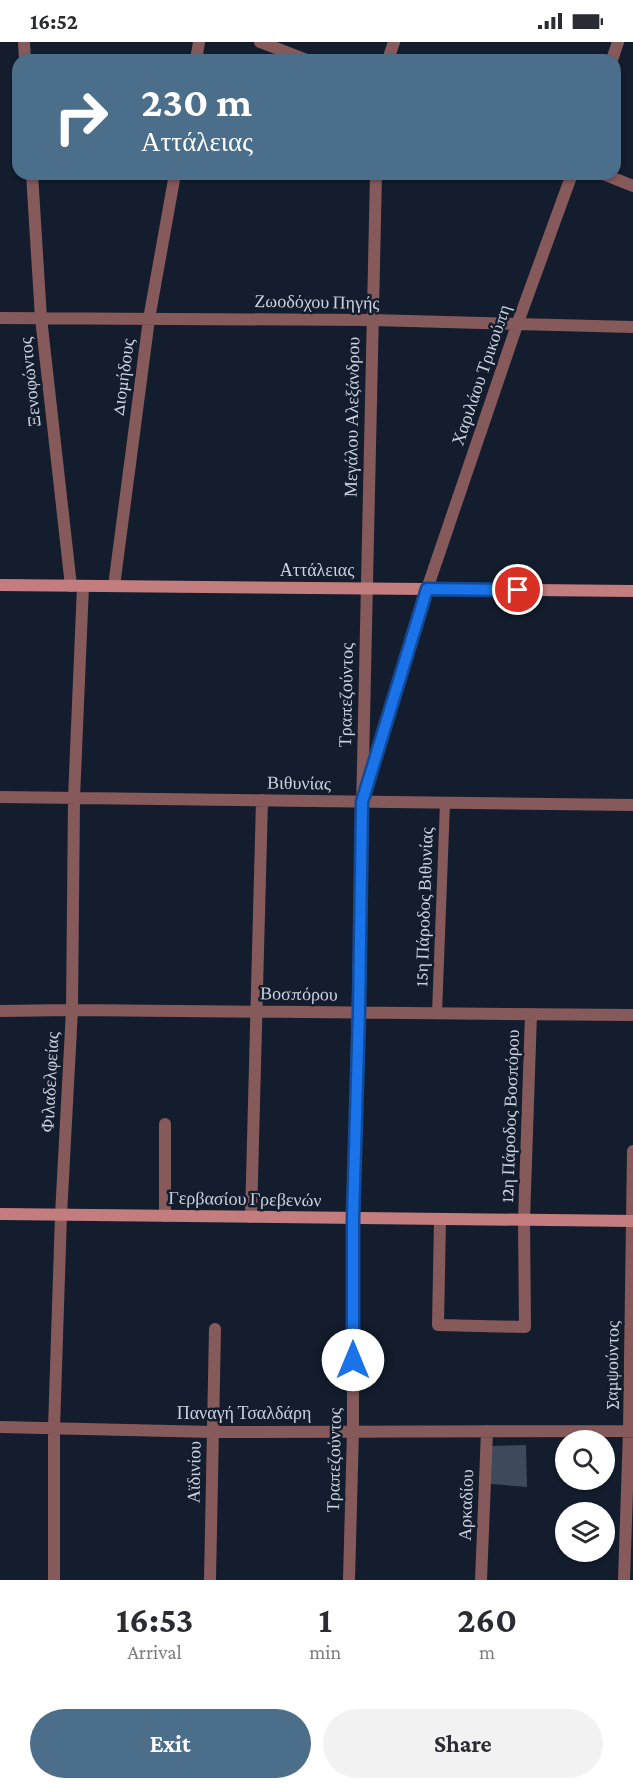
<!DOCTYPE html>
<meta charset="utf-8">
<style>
:root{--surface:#fff;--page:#f2f2f3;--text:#2b2b33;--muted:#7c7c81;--accent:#4b6e8a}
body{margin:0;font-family:"Crimson Pro",serif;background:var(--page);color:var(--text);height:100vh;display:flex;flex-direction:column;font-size:22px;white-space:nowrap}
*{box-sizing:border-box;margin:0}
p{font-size:20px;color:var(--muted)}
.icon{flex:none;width:33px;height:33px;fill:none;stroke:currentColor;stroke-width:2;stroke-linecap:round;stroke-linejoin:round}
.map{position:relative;height:1538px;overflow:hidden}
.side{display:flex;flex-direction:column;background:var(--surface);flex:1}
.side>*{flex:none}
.hud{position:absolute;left:12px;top:12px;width:609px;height:126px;border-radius:18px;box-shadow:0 2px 4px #0004;background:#4b6e8a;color:#fff;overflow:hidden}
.controls{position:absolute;left:555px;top:1388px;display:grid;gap:12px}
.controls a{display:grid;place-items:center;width:60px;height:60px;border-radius:50%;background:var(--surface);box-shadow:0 2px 4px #0004;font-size:30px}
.pin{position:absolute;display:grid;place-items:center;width:51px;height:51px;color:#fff;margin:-26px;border:3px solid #fff;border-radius:50%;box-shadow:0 2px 6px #0007}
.me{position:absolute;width:66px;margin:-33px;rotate:0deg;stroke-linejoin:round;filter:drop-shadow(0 0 4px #0008)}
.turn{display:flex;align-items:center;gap:21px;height:126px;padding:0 30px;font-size:27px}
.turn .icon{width:78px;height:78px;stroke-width:2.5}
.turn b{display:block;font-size:42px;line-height:51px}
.eta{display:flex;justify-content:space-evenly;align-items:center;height:102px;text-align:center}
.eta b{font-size:36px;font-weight:700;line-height:42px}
.button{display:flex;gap:12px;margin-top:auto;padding:12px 30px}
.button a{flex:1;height:69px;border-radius:36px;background:var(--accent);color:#fff;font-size:24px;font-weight:700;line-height:69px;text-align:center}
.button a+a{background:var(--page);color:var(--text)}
.status{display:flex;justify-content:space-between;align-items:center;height:42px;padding:0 30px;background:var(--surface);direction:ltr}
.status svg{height:16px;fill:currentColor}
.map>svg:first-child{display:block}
.building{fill:#3e495c}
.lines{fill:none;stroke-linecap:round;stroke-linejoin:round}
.lane{stroke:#865a5b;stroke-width:10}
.street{stroke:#865a5b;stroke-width:12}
.secondary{stroke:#c37d7e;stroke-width:12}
.route-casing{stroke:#114b97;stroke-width:15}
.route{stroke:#1a73e8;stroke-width:10}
.labels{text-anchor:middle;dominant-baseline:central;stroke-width:5;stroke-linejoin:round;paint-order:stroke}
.street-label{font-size:18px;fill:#cbd2de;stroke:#131d2d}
</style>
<div class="status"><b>16:52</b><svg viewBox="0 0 49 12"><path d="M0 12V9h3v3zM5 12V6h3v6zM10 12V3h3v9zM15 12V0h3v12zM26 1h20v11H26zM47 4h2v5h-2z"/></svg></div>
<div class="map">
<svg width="633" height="1538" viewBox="0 0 633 1538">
<rect width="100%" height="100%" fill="#131d2d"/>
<path class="building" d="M 526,1403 L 527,1445 L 491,1442 L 491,1404 Z"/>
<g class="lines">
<path class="lane" d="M 437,971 L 445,761"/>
<path class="street" d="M 24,0 L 25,18
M 260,0 L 307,18
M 196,18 L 199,0
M 388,18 L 394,0
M 612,18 L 618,0
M 32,132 L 41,276 L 71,544
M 603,132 L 633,144
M 0,276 L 372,278 L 633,285
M 114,544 L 149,277 L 175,132
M 366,745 L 427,547 L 517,283 L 572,132
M 0,755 L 633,763
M 0,969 L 72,968 L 633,973
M 165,1082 L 165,1174
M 251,1175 L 262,758
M 440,1177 L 438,1283 L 525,1285 L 524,1178 L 531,972
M 0,1385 L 213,1390 L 633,1389
M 54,1538 L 54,1387 L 61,1173 L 72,968 L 74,756 L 83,544
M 210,1538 L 215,1287
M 349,1538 L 353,1388 L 353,1176 L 376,132
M 481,1538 L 487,1389
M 624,1538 L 629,1389 L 633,1109"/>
<path class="secondary" d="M 0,543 L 633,549
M 0,1172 L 633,1179"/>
</g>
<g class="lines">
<defs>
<path id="route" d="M 353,1318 L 353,1176 L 359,970 L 362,760 L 427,547 L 518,548"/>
</defs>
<use href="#route" class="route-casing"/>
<use href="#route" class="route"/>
</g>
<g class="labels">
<g class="street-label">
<text transform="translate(317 260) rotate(1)">Ζωοδόχου Πηγής</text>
<text transform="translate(481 333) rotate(-71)">Χαριλάου Τρικούπη</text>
<text transform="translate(123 335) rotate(-82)">Διομήδους</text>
<text transform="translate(30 340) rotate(-96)">Ξενοφώντος</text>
<text transform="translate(352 375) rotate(-89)">Μεγάλου Αλεξάνδρου</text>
<text x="317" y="528">Αττάλειας</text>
<text transform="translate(346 653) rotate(-89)">Τραπεζούντος</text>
<text transform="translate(299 741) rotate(1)">Βιθυνίας</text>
<text transform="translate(424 865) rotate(-88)">15η Πάροδος Βιθυνίας</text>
<text transform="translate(299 952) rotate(1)">Βοσπόρου</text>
<text transform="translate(50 1040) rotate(-87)">Φιλαδελφείας</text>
<text transform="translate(510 1074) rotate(-88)">12η Πάροδος Βοσπόρου</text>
<text transform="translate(245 1157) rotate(1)">Γερβασίου Γρεβενών</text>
<text transform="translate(612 1323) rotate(-89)">Σαμψούντος</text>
<text x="244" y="1371">Παναγή Τσαλδάρη</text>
<text transform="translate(334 1418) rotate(-89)">Τραπεζούντος</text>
<text transform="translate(194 1430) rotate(-89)">Αϊδινίου</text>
<text transform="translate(466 1463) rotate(-88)">Αρκαδίου</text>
</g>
</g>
</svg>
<div class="controls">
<a><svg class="icon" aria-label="search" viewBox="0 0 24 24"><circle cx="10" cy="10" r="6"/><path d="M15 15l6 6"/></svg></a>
<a><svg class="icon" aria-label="layers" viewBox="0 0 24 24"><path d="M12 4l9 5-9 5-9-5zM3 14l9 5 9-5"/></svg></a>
</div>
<div class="pin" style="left:518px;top:548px;background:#d93025"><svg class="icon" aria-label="arrive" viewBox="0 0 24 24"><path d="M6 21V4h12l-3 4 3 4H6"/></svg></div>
<svg class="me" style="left:353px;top:1318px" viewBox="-20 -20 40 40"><circle r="19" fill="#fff"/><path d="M0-13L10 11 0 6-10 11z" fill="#1a73e8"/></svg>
<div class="hud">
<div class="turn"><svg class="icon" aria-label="right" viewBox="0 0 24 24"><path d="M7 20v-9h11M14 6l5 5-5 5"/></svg><div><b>230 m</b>Αττάλειας</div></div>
</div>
</div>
<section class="side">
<div class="eta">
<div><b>16:53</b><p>Arrival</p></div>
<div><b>1</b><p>min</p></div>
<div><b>260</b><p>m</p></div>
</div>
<div class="button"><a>Exit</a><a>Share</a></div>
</section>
